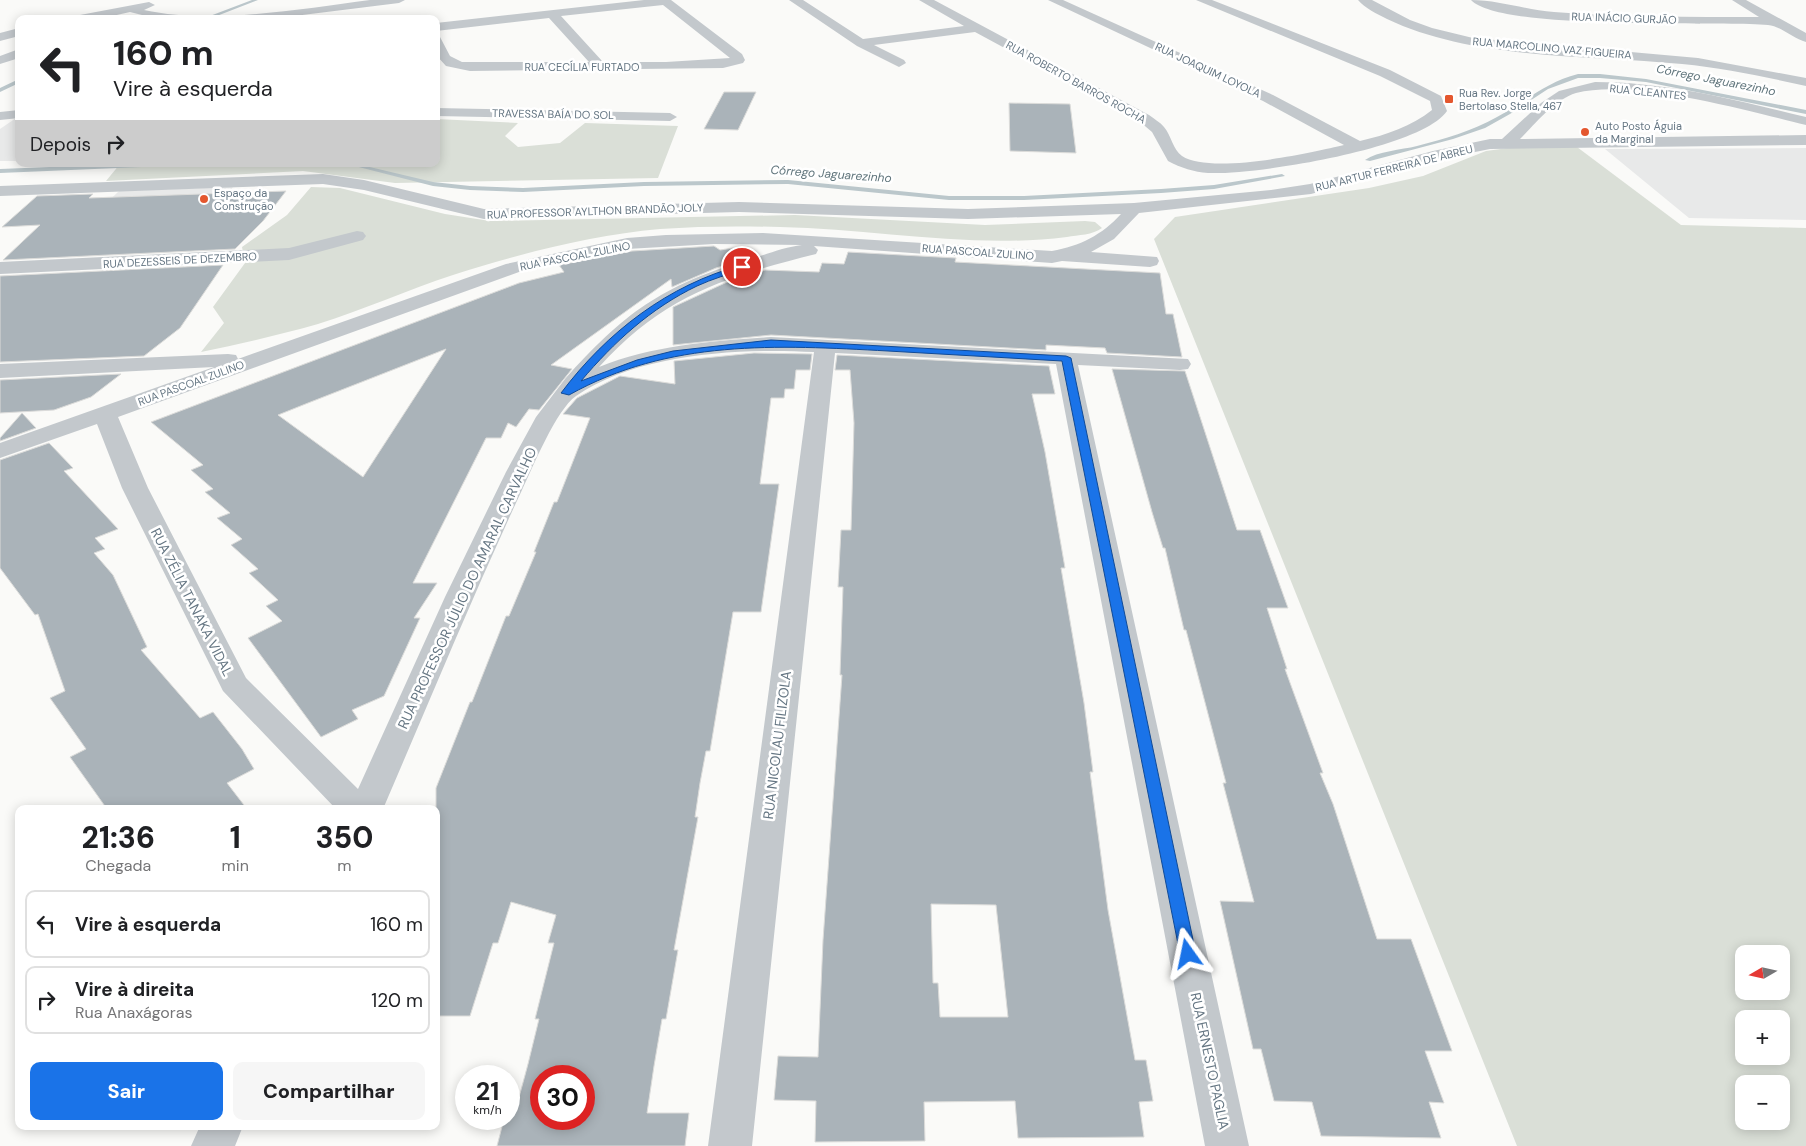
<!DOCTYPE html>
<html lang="pt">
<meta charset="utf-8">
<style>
:root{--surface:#fff;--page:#f6f6f6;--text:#202124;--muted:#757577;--line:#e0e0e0;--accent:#1a73e8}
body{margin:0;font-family:"DM Sans",sans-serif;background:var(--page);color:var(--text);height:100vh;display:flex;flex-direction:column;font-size:19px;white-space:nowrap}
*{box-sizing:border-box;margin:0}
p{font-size:16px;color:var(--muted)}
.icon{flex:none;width:28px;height:28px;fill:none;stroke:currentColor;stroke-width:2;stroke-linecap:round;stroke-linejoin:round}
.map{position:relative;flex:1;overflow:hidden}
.details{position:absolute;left:15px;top:805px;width:425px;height:325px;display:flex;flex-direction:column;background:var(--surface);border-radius:10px;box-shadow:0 2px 12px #0003}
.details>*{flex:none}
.hud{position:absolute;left:15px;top:15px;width:425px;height:152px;border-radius:10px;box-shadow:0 2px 12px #0003;background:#fff;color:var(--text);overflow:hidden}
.needle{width:32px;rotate:261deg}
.fabs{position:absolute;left:1735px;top:945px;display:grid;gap:10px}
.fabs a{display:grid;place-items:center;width:55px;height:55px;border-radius:10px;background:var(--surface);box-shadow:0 2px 12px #0003;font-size:25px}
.speed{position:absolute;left:455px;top:1065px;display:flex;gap:10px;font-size:25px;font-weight:700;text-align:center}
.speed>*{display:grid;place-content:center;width:65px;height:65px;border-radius:50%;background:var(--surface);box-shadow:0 2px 12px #0003;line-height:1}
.speed small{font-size:12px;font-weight:400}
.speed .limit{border:8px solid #d22;background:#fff;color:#111}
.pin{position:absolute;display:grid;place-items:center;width:42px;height:42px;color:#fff;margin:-21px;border:2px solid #fff;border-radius:50%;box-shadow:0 1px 5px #0007}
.me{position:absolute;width:55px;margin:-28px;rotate:348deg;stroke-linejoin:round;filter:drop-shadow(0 0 4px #0008)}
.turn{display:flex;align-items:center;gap:18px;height:105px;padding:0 15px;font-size:22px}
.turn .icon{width:65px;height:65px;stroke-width:2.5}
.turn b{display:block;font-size:35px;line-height:42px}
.then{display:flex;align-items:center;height:48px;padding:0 15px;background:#0003;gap:10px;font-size:19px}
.eta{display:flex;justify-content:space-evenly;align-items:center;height:85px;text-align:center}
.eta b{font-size:30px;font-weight:800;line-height:35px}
.button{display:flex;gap:10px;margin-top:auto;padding:10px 15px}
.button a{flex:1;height:58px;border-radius:10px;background:var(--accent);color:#fff;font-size:20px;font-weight:800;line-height:58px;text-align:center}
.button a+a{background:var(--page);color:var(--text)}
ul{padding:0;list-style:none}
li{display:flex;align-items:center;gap:15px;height:68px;margin:0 10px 8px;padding:0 5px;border:2px solid var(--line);border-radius:10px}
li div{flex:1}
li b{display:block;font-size:19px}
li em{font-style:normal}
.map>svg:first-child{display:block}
.built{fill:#e8e9e9}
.green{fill:#dadfd7;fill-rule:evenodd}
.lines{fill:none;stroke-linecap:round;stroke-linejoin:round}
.stream{fill:#bbc7cb;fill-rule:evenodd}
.building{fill:#aab3b9;stroke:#dcdcda;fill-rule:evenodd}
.minor{fill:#c3c8cc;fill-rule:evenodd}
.route{fill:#1a73e8;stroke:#114b97}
.poi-dot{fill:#e4572e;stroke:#fff;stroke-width:2}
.labels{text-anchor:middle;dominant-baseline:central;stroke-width:5;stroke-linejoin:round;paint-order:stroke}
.far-street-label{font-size:11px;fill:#657683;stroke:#fff}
.far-poi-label{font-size:11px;fill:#657683;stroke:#fff;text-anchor:start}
.far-water-label{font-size:12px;font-style:italic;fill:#60757c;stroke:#fff}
.street-label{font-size:14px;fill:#657683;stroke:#fff}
</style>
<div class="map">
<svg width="1806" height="1146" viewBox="0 0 1806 1146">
<rect width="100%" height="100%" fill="#fafaf8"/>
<path class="built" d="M 19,116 L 19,161 L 0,161 L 0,129 Z
M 1806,148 L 1806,220 L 1689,218 L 1605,149 Z
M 233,187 L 207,219 L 86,223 L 119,191 Z"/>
<path class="green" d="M 436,119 L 518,123 L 505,136 L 518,147 L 560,143 L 585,123 L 678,126 L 658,178 L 395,183 L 303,171 L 106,181 L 120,164 L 436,164 Z
M 1523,146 L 1577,147 L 1681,225 L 1806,228 L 1806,1146 L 1517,1146 L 1154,239 L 1175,217 L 1369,188 L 1423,176 L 1486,151 ZM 1744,954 L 1781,954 L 1781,991 L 1744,991 ZM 1744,1019 L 1781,1019 L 1781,1056 L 1744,1056 ZM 1744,1084 L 1781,1084 L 1781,1121 L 1744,1121 Z
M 311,187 L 340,188 L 445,214 L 490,221 L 795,215 L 985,225 L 1085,221 L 1095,222 L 1102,228 C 1093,235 1078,235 1067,237 C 971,249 876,229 780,227 C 740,226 700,226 660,229 C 591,235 519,254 453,275 C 407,290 363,310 318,324 C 279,335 240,344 201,352 L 224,323 L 213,307 L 245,263 L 242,247 L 287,215 Z"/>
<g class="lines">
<path class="stream" d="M 252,0 L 258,0 L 209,19 L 202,19 Z
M 1578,74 L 1600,74 L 1646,79 L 1806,110 L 1806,114 L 1646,82 L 1600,78 L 1578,78 L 1548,89 L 1510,114 L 1485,128 L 1453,139 L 1370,161 L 1365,160 C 1378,151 1401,150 1417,146 C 1444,139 1472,131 1497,117 C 1525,102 1546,82 1578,74 Z
M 19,79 L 19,83 L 0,92 L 0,88 Z
M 124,164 L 168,164 L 165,166 L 0,173 L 0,169 Z
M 347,164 L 357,164 L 433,182 L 470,186 L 523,188 L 644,182 L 788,180 L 949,196 L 1024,196 L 1161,189 L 1214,185 L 1282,174 L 1285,176 L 1214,189 L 1161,193 L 1024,200 L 949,200 L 788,184 L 644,186 L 523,192 L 470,190 L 433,186 Z"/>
</g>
<path class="building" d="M 724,92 L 756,92 L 738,130 L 704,129 Z
M 1009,103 L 1070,104 L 1076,153 L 1010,151 Z
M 286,191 L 263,221 L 235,249 L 3,260 L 40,225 L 2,227 L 37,196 L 93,194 L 89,198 Z
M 714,246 L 720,250 L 740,247 L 749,258 L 716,268 L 672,287 L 671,279 L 551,365 L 572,369 L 539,410 L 529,409 L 516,427 L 508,423 L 501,438 L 486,438 L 413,583 L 437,583 L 414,618 L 420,618 L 384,696 L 352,710 L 358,719 L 321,737 L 248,638 L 282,621 L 266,606 L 278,600 L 249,573 L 258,569 L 231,545 L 242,539 L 217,518 L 230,513 L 205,492 L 213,489 L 191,470 L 203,465 L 151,422 L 519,283 L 564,272 L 559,265 L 632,251 ZM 446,349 L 363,477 L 278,415 L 308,403 Z
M 848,252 L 956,258 L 955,262 L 1160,273 L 1166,314 L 1173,314 L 1182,357 L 1107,353 L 1105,348 L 1046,345 L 1046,350 L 771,335 L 673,345 L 673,307 L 725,283 L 765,270 L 819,272 L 822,263 L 844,264 Z
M 223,265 L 180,328 L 144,356 L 0,362 L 0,276 Z
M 754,353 L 812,354 L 810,370 L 796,370 L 794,389 L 785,389 L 784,398 L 771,398 L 760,484 L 779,484 L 761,612 L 733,612 L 710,751 L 706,751 L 700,783 L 695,817 L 698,817 L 674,950 L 678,950 L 666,1019 L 662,1019 L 654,1066 L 647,1113 L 689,1113 L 685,1146 L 497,1146 L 504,1119 L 509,1119 L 509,1112 L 515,1112 L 528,1064 L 539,1019 L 535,1019 L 554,943 L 548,943 L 556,915 L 511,902 L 498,943 L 493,943 L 470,1016 L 436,1016 L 436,788 L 470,702 L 472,702 L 506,616 L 509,616 L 536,552 L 534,552 L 554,502 L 557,502 L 590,418 L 563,414 L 577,398 L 620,376 L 675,384 L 674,361 ZM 541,1076 L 584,1076 L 584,1119 L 541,1119 Z
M 837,355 L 1049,366 L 1055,394 L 1032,394 L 1045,452 L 1065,568 L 1061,568 L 1084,703 L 1093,772 L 1090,772 L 1108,910 L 1135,1060 L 1146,1060 L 1153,1101 L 1139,1102 L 1144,1137 L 1018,1138 L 1015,1101 L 924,1102 L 925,1141 L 815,1142 L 816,1101 L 774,1100 L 778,1056 L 818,1057 L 823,940 L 842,675 L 840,675 L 843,587 L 838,587 L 841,530 L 851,530 L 852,496 L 854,423 L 850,370 L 835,370 ZM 931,904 L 996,905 L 1008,1017 L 940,1017 L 938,983 L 933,983 Z
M 1112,369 L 1185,371 L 1237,530 L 1260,530 L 1288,608 L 1267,608 L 1287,669 L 1285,669 L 1323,773 L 1320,773 L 1333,804 L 1377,939 L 1411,939 L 1452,1051 L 1425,1051 L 1444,1103 L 1429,1102 L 1441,1138 L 1321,1136 L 1312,1102 L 1274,1101 L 1261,1049 L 1253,1049 L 1220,901 L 1254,902 L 1223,783 L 1226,783 L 1212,729 L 1186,630 L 1184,630 L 1165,548 L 1163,548 L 1152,512 Z
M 121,374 L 91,397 L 54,410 L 0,413 L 0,380 Z
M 22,413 L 36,428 L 0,441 L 0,438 Z
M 49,443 L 73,468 L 64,471 L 118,529 L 95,538 L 105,549 L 94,553 L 113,575 L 147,647 L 141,650 L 200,718 L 213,712 L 242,749 L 254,769 L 227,783 L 247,809 L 107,809 L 70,757 L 86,749 L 50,698 L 65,691 L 38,614 L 35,615 L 0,568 L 0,460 Z"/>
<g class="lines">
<path class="minor" d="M 370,0 L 405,0 L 399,3 L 270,19 L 158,19 L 130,12 L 99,19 L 74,19 L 80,15 L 149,2 L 155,5 L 144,10 C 213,25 300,9 370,0 Z
M 644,0 L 671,0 L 742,54 L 745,60 L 743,63 L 723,68 L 470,71 L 446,66 L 436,55 L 436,36 L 440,37 L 450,56 L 462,62 L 589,62 L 549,18 L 436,31 L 436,23 ZM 663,5 L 730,58 L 666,62 L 603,62 L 561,16 Z
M 789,0 L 803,0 L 863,39 L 964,26 L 919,0 L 934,0 L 1149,115 C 1154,119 1160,122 1164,127 C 1171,135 1173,150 1182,156 C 1211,175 1310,153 1344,145 L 1263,101 L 1048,0 L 1063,0 L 1273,95 L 1360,141 C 1386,135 1412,126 1432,110 L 1430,101 L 1380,76 L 1196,0 L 1212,0 L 1390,70 L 1441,96 L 1447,111 C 1421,149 1255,175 1208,173 C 1194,172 1181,168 1168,161 L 1152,132 L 1139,121 L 975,32 L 874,45 L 904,60 L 906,63 L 899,67 L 857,46 Z
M 1358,0 L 1372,0 L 1410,20 L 1432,28 L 1473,38 L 1698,58 L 1806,78 L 1806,86 C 1765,77 1724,68 1682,64 C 1588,55 1473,60 1387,19 C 1377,14 1365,8 1358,0 Z
M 1471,0 C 1499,0 1526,10 1554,12 C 1622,17 1690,17 1759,17 L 1732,0 L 1746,0 L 1806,33 L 1806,42 C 1793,39 1781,26 1768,25 C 1718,21 1500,31 1471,0 Z
M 19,28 L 19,36 L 0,41 L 0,33 Z
M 19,49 L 19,58 L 0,64 L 0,56 Z
M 1595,82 C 1667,82 1736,100 1806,117 L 1806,125 C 1748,111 1633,78 1576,93 C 1554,100 1536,123 1520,139 L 1806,135 L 1806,145 L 1490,149 L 1435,160 L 1311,194 L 1139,213 L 1114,239 L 1091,252 L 1157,257 L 1159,261 L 1157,265 L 1150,267 L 1062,261 L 1052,263 L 814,246 L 818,250 L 816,254 C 725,277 664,295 599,367 C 653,345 714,341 771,337 L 1188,359 L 1191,364 L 1188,369 L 1180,370 L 1078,365 L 1249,1146 L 1205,1146 L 1056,364 L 835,353 L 752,1146 L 708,1146 L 814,352 C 740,348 638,353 576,396 C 556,410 533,467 522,490 C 473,595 429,702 383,809 L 336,809 L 223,691 L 122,488 L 97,424 L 0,458 L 0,443 L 214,367 L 0,378 L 0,364 L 228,354 L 236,355 L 238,359 L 506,264 L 627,238 L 666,235 L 763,233 L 1052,251 C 1080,246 1102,235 1121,214 L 968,219 L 739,212 L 484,219 L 364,190 L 323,184 L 0,196 L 0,186 L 323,174 L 364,180 L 484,209 L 739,202 L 968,209 L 1134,203 L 1271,190 L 1310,184 L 1433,151 L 1490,139 L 1502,139 L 1541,103 L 1559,91 ZM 714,244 L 802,245 C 784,247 765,255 747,260 C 661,286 624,313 565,379 L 536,417 L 506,472 L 445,597 L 358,789 L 246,678 L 148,488 L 118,417 L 519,272 L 627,249 Z
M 436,108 L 670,113 L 677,117 L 670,121 L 436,116 Z
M 19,110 L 19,118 L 0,120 L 0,112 Z
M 357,231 L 363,232 L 366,236 L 363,240 L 289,260 L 0,274 L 0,262 L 289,248 Z
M 200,1126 L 243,1126 L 235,1146 L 191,1146 Z"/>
</g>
<path class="route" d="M 742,265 L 746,267 L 745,269 C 729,274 712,279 697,286 C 651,308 614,342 581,381 L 637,360 L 673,351 L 771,340 L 1066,356 L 1071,358 L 1196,954 L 1193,959 L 1188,961 L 1182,959 L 1180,954 L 1062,361 C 1004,358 946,354 888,351 C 777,345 669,339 569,395 L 561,393 C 607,332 668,285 742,265 Z"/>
<g class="poi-dot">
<rect x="1444" y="94" width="10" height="10" rx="2.5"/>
<circle cx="1585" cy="132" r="5"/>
<circle cx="204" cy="199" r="5"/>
</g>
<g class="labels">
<g class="far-street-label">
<text transform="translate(1624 18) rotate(2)">RUA INÁCIO GURJÃO</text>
<text transform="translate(1552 48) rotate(5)">RUA MARCOLINO VAZ FIGUEIRA</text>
<text x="582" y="67">RUA CECÍLIA FURTADO</text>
<text transform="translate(1208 70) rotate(25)">RUA JOAQUIM LOYOLA</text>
<text transform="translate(1076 82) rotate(29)">RUA ROBERTO BARROS ROCHA</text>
<text transform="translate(1648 92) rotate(6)">RUA CLEANTES</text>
<text transform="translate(553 114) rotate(1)">TRAVESSA BAÍA DO SOL</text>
<text transform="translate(1394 168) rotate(-14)">RUA ARTUR FERREIRA DE ABREU</text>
<text transform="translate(595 211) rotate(-2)">RUA PROFESSOR AYLTHON BRANDÃO JOLY</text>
<text transform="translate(978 252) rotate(4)">RUA PASCOAL ZULINO</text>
<text transform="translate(575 256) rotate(-11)">RUA PASCOAL ZULINO</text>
<text transform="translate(180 260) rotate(-3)">RUA DEZESSEIS DE DEZEMBRO</text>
<text transform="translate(191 383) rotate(-20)">RUA PASCOAL ZULINO</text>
</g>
<g class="far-poi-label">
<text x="1459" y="93">Rua Rev. Jorge<tspan x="1459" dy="13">Bertolaso Stella, 467</tspan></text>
<text x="1595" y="126">Auto Posto Águia<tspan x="1595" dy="13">da Marginal</tspan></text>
<text x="214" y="193">Espaço da<tspan x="214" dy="13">Construção</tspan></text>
</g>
<g class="far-water-label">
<text transform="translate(1716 80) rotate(11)">Córrego Jaguarezinho</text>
<text transform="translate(831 174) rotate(4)">Córrego Jaguarezinho</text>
</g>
<g class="street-label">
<text transform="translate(467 588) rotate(-65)">RUA PROFESSOR JÚLIO DO AMARAL CARVALHO</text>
<text transform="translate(192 602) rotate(63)">RUA ZÉLIA TANAKA VIDAL</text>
<text transform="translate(777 745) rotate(-83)">RUA NICOLAU FILIZOLA</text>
<text transform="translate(1210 1061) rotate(78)">RUA ERNESTO PAGLIA</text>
</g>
</g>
</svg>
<div class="fabs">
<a><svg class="needle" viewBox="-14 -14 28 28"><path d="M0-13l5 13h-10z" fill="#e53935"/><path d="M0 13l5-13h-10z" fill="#757577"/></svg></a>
<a>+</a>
<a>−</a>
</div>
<div class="speed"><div>21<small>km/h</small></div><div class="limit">30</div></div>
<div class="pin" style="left:742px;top:267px;background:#d93025"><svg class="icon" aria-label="arrive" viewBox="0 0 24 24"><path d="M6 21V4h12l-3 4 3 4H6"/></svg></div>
<svg class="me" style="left:1188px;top:954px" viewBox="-20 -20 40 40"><path d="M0-17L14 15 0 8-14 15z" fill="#1a73e8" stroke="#fff" stroke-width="4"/></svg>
<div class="hud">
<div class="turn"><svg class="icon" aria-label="left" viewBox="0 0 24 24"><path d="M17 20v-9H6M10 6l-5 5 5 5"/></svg><div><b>160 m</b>Vire à esquerda</div></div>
<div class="then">Depois<svg class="icon" aria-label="right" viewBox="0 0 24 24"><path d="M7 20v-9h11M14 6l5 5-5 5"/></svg></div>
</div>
<section class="details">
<div class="eta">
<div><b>21:36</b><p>Chegada</p></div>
<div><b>1</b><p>min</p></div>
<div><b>350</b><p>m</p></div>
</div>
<ul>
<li><svg class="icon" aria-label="left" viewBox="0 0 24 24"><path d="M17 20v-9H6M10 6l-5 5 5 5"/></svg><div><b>Vire à esquerda</b></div><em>160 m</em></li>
<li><svg class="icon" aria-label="right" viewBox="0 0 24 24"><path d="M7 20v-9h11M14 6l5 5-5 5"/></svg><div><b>Vire à direita</b><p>Rua Anaxágoras</p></div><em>120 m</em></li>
</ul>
<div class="button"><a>Sair</a><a>Compartilhar</a></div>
</section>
</div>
